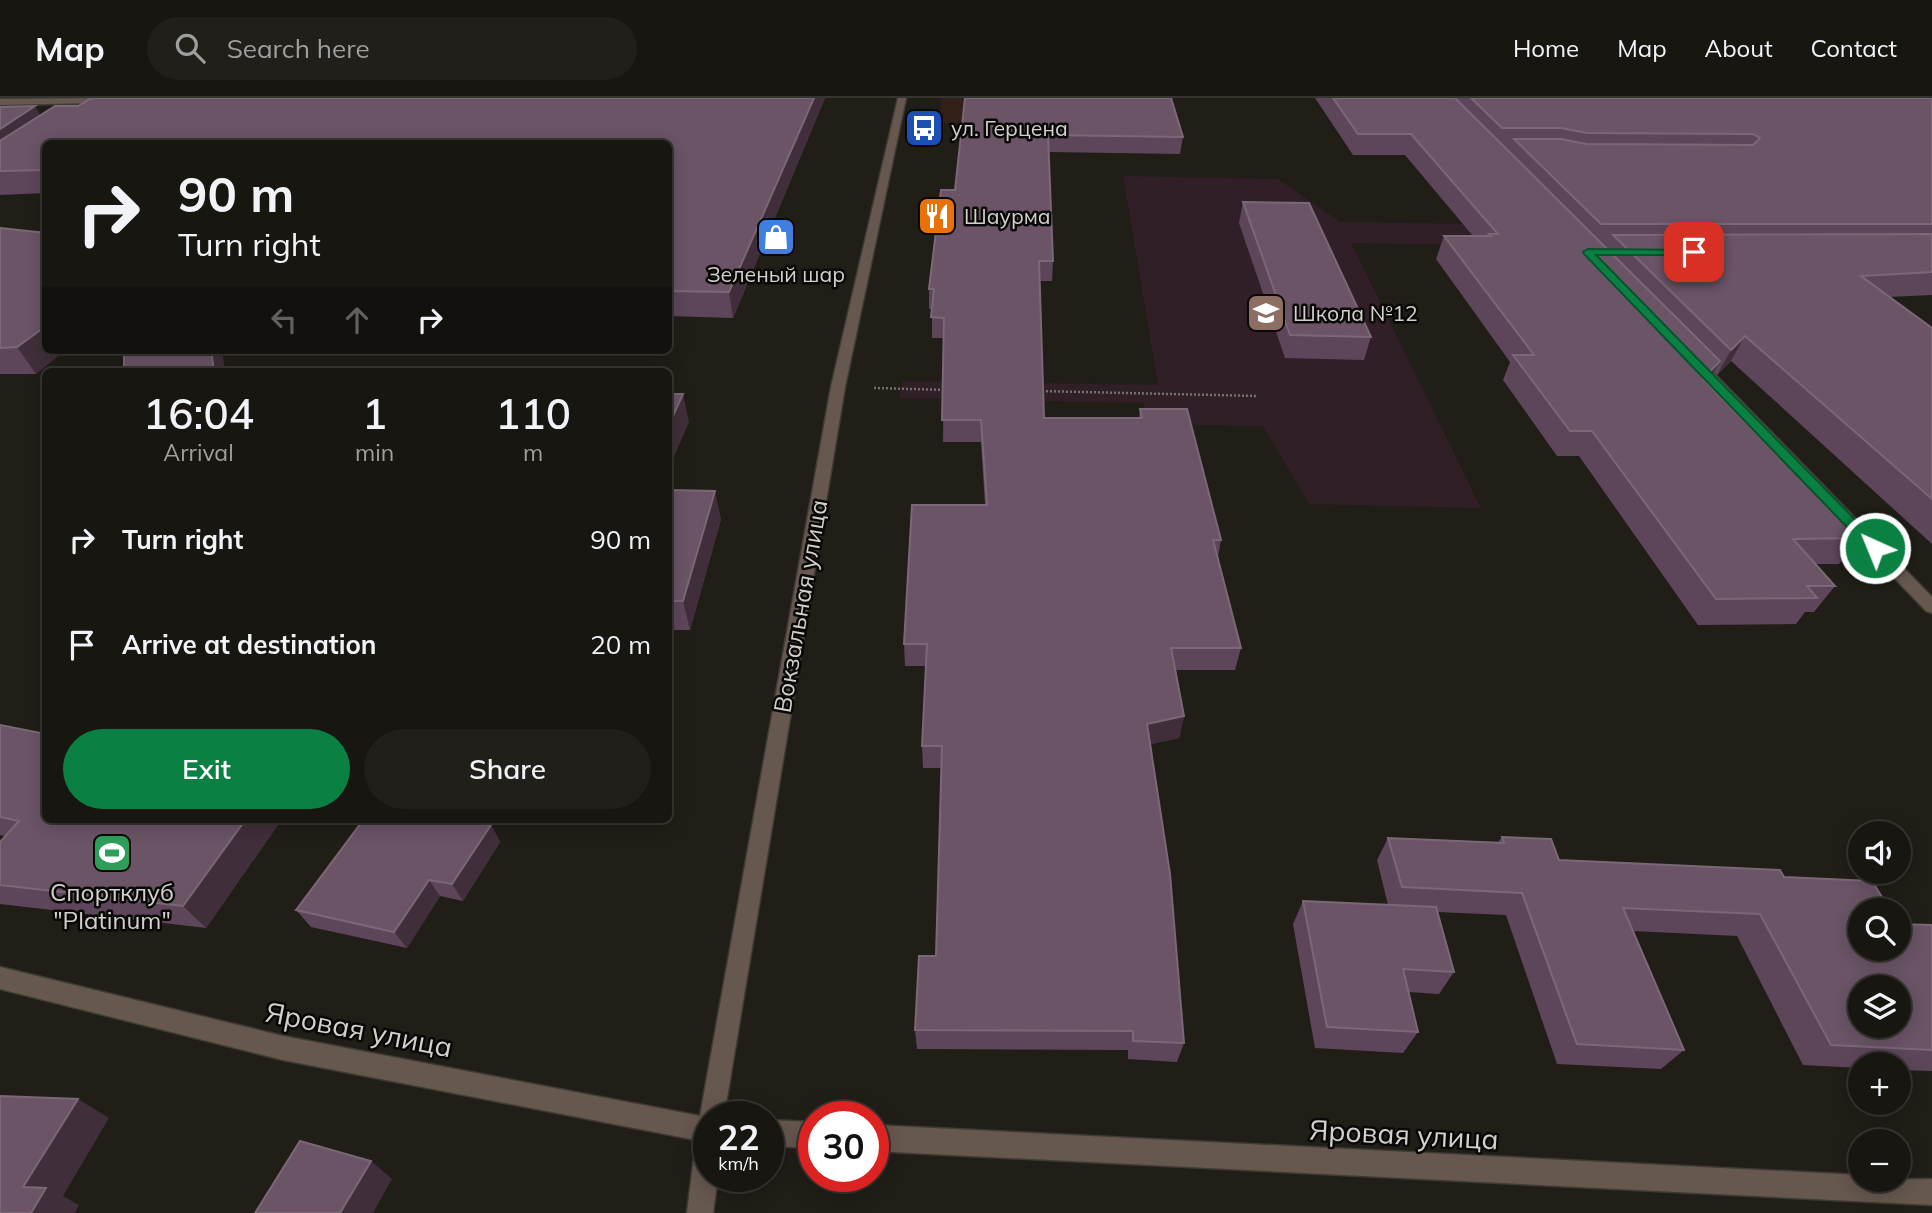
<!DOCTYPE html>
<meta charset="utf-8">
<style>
:root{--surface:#181611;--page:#211f1a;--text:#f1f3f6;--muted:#9f9f9f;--line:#363531;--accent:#0b8043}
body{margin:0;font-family:Mulish,sans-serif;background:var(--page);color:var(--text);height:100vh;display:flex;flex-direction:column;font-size:26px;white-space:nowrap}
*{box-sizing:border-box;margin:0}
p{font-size:23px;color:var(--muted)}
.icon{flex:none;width:38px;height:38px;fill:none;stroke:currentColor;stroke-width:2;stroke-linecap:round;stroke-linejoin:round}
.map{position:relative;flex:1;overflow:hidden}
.details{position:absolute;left:42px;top:270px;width:630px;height:455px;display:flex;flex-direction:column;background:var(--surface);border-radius:10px;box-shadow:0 4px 18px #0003,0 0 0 2px var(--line)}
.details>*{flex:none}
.hud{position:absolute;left:42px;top:42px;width:630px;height:214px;border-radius:10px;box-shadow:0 4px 18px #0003,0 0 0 2px var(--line);background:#181611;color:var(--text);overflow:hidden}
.tools{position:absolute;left:1848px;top:723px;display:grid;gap:14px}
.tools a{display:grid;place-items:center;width:63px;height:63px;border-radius:50%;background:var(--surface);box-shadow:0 4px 18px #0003,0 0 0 2px var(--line);font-size:35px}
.speed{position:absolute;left:693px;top:1003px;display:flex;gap:14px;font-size:35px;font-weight:700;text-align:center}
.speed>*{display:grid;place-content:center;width:91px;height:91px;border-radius:50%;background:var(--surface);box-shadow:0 4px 18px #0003,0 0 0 2px var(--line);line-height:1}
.speed small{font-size:18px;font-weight:400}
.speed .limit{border:10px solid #d22;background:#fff;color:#111}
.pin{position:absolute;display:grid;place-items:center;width:60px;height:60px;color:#fff;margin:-30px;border-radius:14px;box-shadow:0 4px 10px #0006}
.me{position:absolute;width:77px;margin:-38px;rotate:316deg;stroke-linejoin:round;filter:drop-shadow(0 0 5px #0008)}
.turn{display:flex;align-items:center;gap:24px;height:147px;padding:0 21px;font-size:32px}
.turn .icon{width:91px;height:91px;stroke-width:2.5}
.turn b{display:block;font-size:49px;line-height:60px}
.lanes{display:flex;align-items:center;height:66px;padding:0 21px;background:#0003;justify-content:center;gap:35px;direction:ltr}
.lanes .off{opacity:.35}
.eta{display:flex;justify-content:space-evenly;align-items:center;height:119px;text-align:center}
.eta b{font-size:42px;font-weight:600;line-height:49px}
.action{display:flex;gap:14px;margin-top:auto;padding:14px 21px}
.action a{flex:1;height:80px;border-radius:42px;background:var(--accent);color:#fff;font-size:28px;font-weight:600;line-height:80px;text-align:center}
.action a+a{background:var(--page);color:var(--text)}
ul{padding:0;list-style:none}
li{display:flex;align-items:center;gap:21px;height:105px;padding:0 21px}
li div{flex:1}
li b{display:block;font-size:26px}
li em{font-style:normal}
header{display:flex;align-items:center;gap:42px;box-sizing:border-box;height:98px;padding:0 35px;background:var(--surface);border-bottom:2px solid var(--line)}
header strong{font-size:33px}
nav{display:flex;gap:38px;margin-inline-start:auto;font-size:24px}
.search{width:490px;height:63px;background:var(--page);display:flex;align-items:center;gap:18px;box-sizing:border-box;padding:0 24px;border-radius:38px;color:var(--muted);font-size:26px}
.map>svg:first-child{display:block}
.commercial{fill:#322119}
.education{fill:#311f27}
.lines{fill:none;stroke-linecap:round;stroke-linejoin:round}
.lane-casing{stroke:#3d3b34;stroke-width:3}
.street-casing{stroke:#3d3b34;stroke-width:3}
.path{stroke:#74726c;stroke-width:2.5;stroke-dasharray:2 2;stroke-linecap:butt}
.lane{fill:#66584f;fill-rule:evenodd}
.street{fill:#66584f;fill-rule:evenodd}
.wall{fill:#5e465a}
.shaded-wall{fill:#402f3a}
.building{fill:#6a5466;stroke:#7b6876;stroke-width:2;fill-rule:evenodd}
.route{fill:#0b8043;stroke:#07532c;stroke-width:2}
.labels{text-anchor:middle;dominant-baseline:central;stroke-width:5;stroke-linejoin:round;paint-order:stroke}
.far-poi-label{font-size:21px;fill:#d3d1cd;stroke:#090806;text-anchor:start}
.street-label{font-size:24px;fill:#d3d1cd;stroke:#090806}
.poi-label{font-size:24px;fill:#d3d1cd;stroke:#090806}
.near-street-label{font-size:28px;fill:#d3d1cd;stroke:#090806}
</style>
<header>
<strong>Map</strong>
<div class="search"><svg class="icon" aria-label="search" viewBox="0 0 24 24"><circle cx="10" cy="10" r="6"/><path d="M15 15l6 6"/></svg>Search here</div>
<nav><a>Home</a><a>Map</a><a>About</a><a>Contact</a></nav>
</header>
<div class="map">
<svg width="1932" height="1115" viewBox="0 0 1932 1115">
<rect width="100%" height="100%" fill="#201e17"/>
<path class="commercial" d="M 942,0 L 1045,0 L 1047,26 L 938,25 Z"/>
<path class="education" d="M 1123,78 L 1278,81 L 1340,124 L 1540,127 L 1560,148 L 1351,145 L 1481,410 L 1309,406 L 1263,328 L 1147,326 L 1144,305 L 899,300 L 902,283 L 1158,287 Z"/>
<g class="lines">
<defs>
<path id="lane" d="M 101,0 L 103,2 L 99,5 L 0,7 L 0,1 Z"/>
<path id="street" d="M 898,0 L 906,0 L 845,289 L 724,1018 L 709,1018 L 709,1078 L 718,1078 L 713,1115 L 687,1115 L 696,1042 L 283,962 L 0,891 L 0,869 L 283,938 L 700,1018 L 831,289 Z
M 1696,261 L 1701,262 L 1932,499 L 1932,515 L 1926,513 L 1691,268 L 1691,262 Z
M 768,1022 L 814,1024 L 814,1050 L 768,1048 Z
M 873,1027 L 1860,1077 L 1860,1082 L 1932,1081 L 1932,1107 L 873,1053 Z"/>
</defs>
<use href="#lane" class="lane-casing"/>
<use href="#street" class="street-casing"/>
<path class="path" d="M 874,290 L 949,292
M 1038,293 L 1258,298"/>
<use href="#lane" class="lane"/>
<use href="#street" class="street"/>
</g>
<path class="wall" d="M 825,0 L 733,220 L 668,218 L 668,46 L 46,46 L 46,95 L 0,97 L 0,9 L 40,17 Z
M 965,0 L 1183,39 L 1180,56 L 1049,54 L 1053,163 L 1052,183 L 1040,183 L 1044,320 L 1139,320 L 1140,311 L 1221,442 L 1218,459 L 1241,550 L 1235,572 L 1176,572 L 1184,618 L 1179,640 L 1151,646 L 1184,945 L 1177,964 L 1128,961 L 1128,952 L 917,951 L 915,932 L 936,858 L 941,670 L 923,670 L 922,648 L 926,568 L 905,568 L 904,546 L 985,407 L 981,344 L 943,344 L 944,240 L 932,240 L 932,211 L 929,211 L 929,191 L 955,92 Z
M 1315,0 L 1932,0 L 1932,197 L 1889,199 L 1932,231 L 1932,446 L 1731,263 L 1717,277 L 1714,274 L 1708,285 L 1859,440 L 1839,466 L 1816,466 L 1835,488 L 1814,514 L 1805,514 L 1796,526 L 1698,527 L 1579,358 L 1557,358 L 1503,282 L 1510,264 L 1436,161 L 1444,138 L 1473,138 L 1405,57 L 1353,57 Z
M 1243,104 L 1371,239 L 1364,262 L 1285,260 L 1239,125 Z
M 0,130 L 36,276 L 0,276 Z
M 668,392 L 721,421 L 690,532 L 672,532 L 668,542 Z
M 0,627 L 46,721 L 282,721 L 206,830 L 0,806 L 0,744 L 5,738 L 0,737 Z
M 491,727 L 500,744 L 463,803 L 440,798 L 407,850 L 311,829 L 296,812 Z
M 1502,739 L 1559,762 L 1784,779 L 1860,850 L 1932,827 L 1932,973 L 1899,972 L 1899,966 L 1860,966 L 1860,970 L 1803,967 L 1737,838 L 1633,833 L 1684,952 L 1661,971 L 1557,966 L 1506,817 L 1437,814 L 1454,874 L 1439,896 L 1408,894 L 1418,934 L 1403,955 L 1315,950 L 1293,826 L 1303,803 L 1388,807 L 1377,762 L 1388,740 L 1498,744 Z"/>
<path class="shaded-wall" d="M 814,0 L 825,0 L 733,220 L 729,194 Z
M 35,8 L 48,30 L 0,62 L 0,31 Z
M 46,228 L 46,252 L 66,252 L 36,276 L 17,249 Z
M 1745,238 L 1731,263 L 1717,277 L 1731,252 Z
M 211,252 L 222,252 L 225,273 L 214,273 Z
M 1720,263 L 1706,288 L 1703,281 Z
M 683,296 L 689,324 L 668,373 L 668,329 Z
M 715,393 L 721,421 L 690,532 L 683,503 Z
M 668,521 L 672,532 L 668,542 Z
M 1184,618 L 1179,640 L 1143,648 L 1147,626 Z
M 246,721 L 282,721 L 206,830 L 183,808 Z
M 491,727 L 500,744 L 463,803 L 452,786 Z
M 429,782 L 440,798 L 407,850 L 394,834 Z
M 78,1001 L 109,1020 L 63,1098 L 79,1107 L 75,1115 L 31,1115 L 23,1089 Z
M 371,1063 L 392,1081 L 373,1115 L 340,1115 Z"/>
<path class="building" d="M 92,0 L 814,0 L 729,194 L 668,193 L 668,46 L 46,46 L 46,72 L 0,73 L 0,43 L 55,8 L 78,8 Z
M 965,0 L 1171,0 L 1183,39 L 1048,37 L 1053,163 L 1039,163 L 1044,320 L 1142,320 L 1140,311 L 1187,311 L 1221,442 L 1213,442 L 1241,550 L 1171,550 L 1184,618 L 1147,626 L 1170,776 L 1184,945 L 1133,943 L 1133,933 L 915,932 L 919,858 L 936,858 L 942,648 L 922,648 L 927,546 L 904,546 L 912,407 L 987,407 L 981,322 L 942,322 L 944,220 L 931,219 L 934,191 L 929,191 L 941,92 L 955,92 Z
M 1333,0 L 1455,0 L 1720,263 L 1703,281 L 1859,440 L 1793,441 L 1835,488 L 1807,488 L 1817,500 L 1716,501 L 1592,333 L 1570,333 L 1513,257 L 1534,257 L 1444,138 L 1491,138 L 1489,136 L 1498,136 L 1411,36 L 1358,36 Z
M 1471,0 L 1932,0 L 1932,126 L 1601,126 L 1514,41 L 1561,41 L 1586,46 L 1753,47 L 1760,40 L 1753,36 L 1587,35 L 1561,30 L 1502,30 Z
M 35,8 L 0,31 L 0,9 Z
M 1243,104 L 1309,105 L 1371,239 L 1290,237 Z
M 0,130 L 46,135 L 46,228 L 17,249 L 0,250 Z
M 1932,136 L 1932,174 L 1861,178 L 1932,230 L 1932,401 L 1745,238 L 1731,252 L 1613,137 Z
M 124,252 L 211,252 L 214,273 L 124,273 Z
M 668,296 L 683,296 L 668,329 Z
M 668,392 L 715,393 L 683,503 L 668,503 Z
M 0,627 L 46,636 L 46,721 L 246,721 L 183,808 L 0,787 L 0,744 L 19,723 L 0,719 Z
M 364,721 L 461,721 L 491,727 L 452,786 L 429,782 L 394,834 L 296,812 Z
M 1502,739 L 1551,741 L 1559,762 L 1780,772 L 1784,779 L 1872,783 L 1890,812 L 1860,812 L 1860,850 L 1899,850 L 1899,826 L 1932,827 L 1932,952 L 1831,947 L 1760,816 L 1623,810 L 1684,952 L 1577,946 L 1522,795 L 1402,789 L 1388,740 L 1504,745 ZM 1860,889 L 1899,889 L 1899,928 L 1860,928 Z
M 1303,803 L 1436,809 L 1454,874 L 1403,871 L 1418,934 L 1327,929 Z
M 0,998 L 78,1001 L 23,1089 L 46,1090 L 31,1115 L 0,1115 Z
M 300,1043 L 371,1063 L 340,1115 L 255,1115 Z"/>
<path class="route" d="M 1588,151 L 1697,152 L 1699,154 L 1694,157 L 1596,157 L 1880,447 L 1882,450 L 1880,453 L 1870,453 L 1584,156 L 1583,154 Z"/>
<defs>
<symbol id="bus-square" viewBox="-11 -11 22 22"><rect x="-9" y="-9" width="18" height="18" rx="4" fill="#1a4fb4" stroke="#090806"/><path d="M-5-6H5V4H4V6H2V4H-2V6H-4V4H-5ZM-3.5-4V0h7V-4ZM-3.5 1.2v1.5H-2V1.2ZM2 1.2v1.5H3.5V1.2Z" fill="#fff"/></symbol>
<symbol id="restaurant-square" viewBox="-11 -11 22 22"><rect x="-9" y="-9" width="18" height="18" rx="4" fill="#e8710a" stroke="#090806"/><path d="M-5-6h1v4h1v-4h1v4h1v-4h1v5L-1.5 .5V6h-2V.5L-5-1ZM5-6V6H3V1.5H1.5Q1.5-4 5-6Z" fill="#fff"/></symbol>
<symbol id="shop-square" viewBox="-11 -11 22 22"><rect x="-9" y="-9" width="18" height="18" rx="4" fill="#3f7fe0" stroke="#090806"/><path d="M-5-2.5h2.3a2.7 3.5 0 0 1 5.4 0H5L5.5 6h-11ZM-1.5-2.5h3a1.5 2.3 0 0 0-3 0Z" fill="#fff"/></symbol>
<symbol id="school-square" viewBox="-11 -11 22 22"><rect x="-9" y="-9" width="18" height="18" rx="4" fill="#8d6e63" stroke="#090806"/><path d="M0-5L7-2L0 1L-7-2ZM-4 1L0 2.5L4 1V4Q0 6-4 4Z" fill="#fff"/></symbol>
<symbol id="stadium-square" viewBox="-11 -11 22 22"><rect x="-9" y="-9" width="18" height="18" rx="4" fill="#2e9e5b" stroke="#090806"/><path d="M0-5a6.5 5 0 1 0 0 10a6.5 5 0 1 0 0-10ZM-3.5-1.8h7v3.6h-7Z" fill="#fff"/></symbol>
</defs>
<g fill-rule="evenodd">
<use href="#bus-square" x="902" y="8" width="44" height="44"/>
<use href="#restaurant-square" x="915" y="96" width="44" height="44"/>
<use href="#shop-square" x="754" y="117" width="44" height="44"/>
<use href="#school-square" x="1244" y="193" width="44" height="44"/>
<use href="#stadium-square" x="90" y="733" width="44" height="44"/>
</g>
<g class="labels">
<g class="far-poi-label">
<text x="951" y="30">ул. Герцена</text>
<text x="964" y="118">Шаурма</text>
<text x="776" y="176" text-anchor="middle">Зеленый шар</text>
<text x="1293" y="215">Школа №12</text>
</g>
<g class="street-label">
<text transform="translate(800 508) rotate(-80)">Вокзальная улица</text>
</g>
<g class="poi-label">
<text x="112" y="794">Спортклуб<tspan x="112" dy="28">"Platinum"</tspan></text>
</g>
<g class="near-street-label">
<text transform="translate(359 931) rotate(11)">Яровая улица</text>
<text transform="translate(1404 1036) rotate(3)">Яровая улица</text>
</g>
</g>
</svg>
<div class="tools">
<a><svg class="icon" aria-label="sound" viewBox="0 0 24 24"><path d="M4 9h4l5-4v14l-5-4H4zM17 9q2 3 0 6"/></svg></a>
<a><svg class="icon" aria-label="search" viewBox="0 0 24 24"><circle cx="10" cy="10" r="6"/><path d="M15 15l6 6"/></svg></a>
<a><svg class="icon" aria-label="layers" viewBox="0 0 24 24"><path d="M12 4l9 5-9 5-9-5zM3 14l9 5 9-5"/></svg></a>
<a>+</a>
<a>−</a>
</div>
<div class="speed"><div>22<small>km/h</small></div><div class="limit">30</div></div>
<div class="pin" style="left:1694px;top:154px;background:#d93025"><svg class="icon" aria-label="arrive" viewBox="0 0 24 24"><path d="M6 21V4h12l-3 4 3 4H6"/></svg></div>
<svg class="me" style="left:1875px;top:450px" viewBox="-20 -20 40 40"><circle r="17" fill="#0b8043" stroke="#fff" stroke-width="3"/><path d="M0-11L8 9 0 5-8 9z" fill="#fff"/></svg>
<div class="hud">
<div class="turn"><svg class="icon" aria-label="right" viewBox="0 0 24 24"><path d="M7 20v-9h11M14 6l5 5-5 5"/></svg><div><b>90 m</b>Turn right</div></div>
<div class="lanes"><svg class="icon off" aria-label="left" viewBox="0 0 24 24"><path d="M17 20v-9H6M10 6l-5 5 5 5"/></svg><svg class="icon off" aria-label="ahead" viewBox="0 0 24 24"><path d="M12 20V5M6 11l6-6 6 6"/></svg><svg class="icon" aria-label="right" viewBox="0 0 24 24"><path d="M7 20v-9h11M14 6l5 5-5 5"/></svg></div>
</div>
<section class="details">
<div class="eta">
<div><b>16:04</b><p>Arrival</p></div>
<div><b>1</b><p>min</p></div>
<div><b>110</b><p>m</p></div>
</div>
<ul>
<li><svg class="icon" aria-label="right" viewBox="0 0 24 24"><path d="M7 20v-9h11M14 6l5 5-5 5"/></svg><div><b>Turn right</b></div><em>90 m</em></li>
<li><svg class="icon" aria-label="arrive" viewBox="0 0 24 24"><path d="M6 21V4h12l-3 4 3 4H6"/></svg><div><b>Arrive at destination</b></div><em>20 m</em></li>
</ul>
<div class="action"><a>Exit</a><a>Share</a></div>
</section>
</div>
